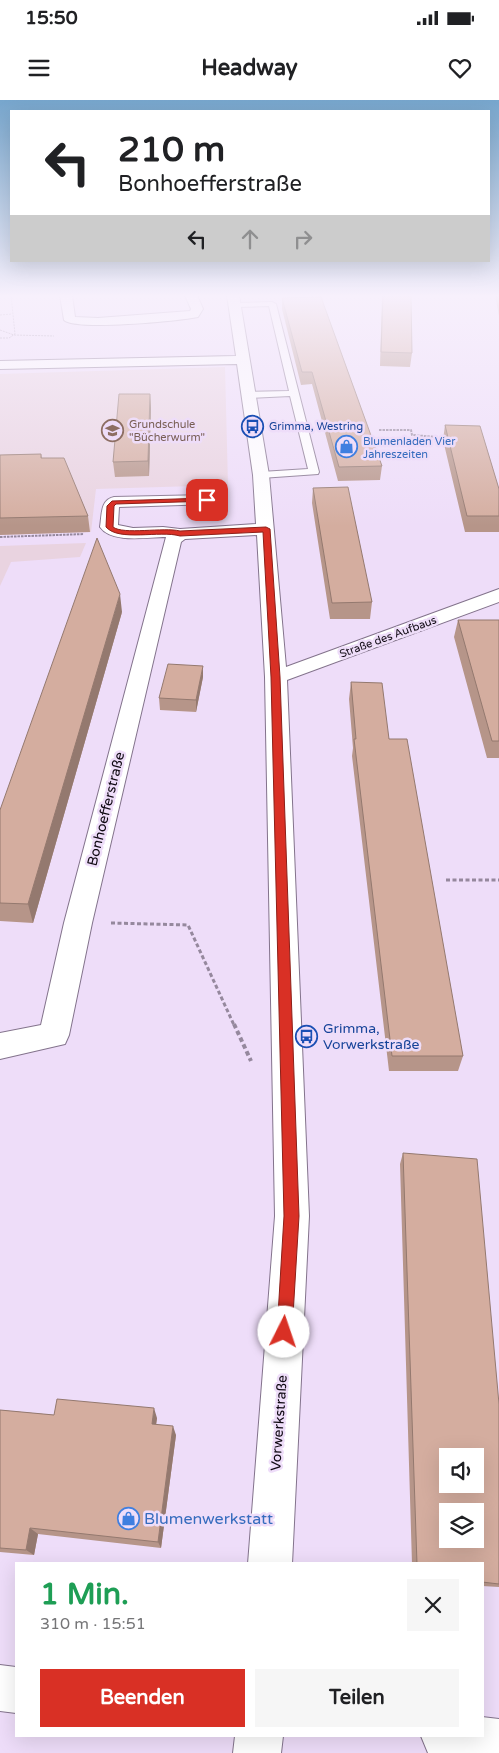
<!DOCTYPE html>
<html lang="de">
<meta charset="utf-8">
<style>
:root{--surface:#fff;--page:#f6f6f6;--text:#202124;--muted:#757577;--accent:#d93025}
body{margin:0;font-family:"Varela Round",sans-serif;background:var(--page);color:var(--text);height:100vh;display:flex;flex-direction:column;font-size:19px;white-space:nowrap}
*{box-sizing:border-box;margin:0}
p{font-size:16px;color:var(--muted)}
.icon{flex:none;width:28px;height:28px;fill:none;stroke:currentColor;stroke-width:2;stroke-linecap:round;stroke-linejoin:round}
.map{position:relative;flex:1;overflow:hidden}
.side{position:absolute;left:15px;top:1462px;width:469px;height:175px;display:flex;flex-direction:column;background:var(--surface);border-radius:0px;box-shadow:0 5px 20px #0002}
.side>*{flex:none}
.banner{position:absolute;left:10px;top:10px;width:480px;height:152px;border-radius:0px;box-shadow:0 5px 20px #0002;background:#fff;color:var(--text);overflow:hidden}
.buttons{position:absolute;left:439px;top:1348px;display:grid;gap:10px}
.buttons a{display:grid;place-items:center;width:45px;height:45px;border-radius:0px;background:var(--surface);box-shadow:0 5px 20px #0002;font-size:25px}
.pin{position:absolute;display:grid;place-items:center;width:42px;height:42px;color:#fff;margin:-21px;border-radius:10px;box-shadow:0 2px 8px #0006}
.me{position:absolute;width:55px;margin:-28px;rotate:4deg;stroke-linejoin:round;filter:drop-shadow(0 0 4px #0008)}
.turn{display:flex;align-items:center;gap:18px;height:105px;padding:0 25px;font-size:22px}
.turn .icon{width:65px;height:65px;stroke-width:2.5}
.turn b{display:block;font-size:35px;line-height:42px}
.lanes{display:flex;align-items:center;height:48px;padding:0 25px;background:#0003;justify-content:center;gap:25px;direction:ltr}
.lanes .off{opacity:.35}
.round{display:grid;place-items:center;flex:none;width:52px;height:52px;border-radius:0px;background:var(--page)}
.summary{display:flex;align-items:center;justify-content:space-between;height:85px;padding:0 25px}
h1{font-size:30px;font-weight:700;line-height:38px;color:#1e9e55}
.button{display:flex;gap:10px;margin-top:auto;padding:10px 25px}
.button a{flex:1;height:58px;border-radius:0px;background:var(--accent);color:#fff;font-size:20px;font-weight:700;line-height:58px;text-align:center}
.button a+a{background:var(--page);color:var(--text)}
.status{display:flex;justify-content:space-between;align-items:center;height:35px;padding:0 25px;background:var(--surface);direction:ltr}
.status svg{height:14px;fill:currentColor}
header{display:flex;justify-content:space-between;align-items:center;height:65px;padding:0 25px;background:var(--surface);font-size:22px;font-weight:700}
.map>svg:first-child{display:block}
.education{fill:#e9d3e0}
.lines{fill:none;stroke-linecap:round;stroke-linejoin:round}
.service-casing{stroke:#83738c;stroke-width:2}
.minor-casing{stroke:#83738c;stroke-width:2}
.path-far3{stroke:#95889d;stroke-width:1;stroke-dasharray:2 1;stroke-linecap:butt}
.path-far2{stroke:#95889d;stroke-width:2;stroke-dasharray:2.5 1;stroke-linecap:butt}
.path-far1{stroke:#95889d;stroke-width:3;stroke-dasharray:4 2.5;stroke-linecap:butt}
.path{stroke:#95889d;stroke-width:4;stroke-dasharray:4.5 3;stroke-linecap:butt}
.service{fill:#fff;fill-rule:evenodd}
.minor{fill:#fff;fill-rule:evenodd}
.wall{fill:#b69589}
.shaded-wall{fill:#94796f}
.building{fill:#d4ad9f;stroke:#94796f;fill-rule:evenodd}
.route{fill:#d93025;stroke:#8d1f18}
.labels{text-anchor:middle;dominant-baseline:central;stroke-width:5;stroke-linejoin:round;paint-order:stroke}
.far-education-label{font-size:11px;fill:#785e54;stroke:#eeddf9;text-anchor:start}
.far-transit-label{font-size:11px;fill:#164399;stroke:#eeddf9;text-anchor:start}
.far-shop-label{font-size:11px;fill:#366cbe;stroke:#eeddf9;text-anchor:start}
.far-street-label{font-size:11px;fill:#0f0912;stroke:#eeddf9}
.street-label{font-size:14px;fill:#0f0912;stroke:#eeddf9}
.transit-label{font-size:14px;fill:#164399;stroke:#eeddf9;text-anchor:start}
.near-shop-label{font-size:16px;fill:#366cbe;stroke:#eeddf9;text-anchor:start}
</style>
<div class="status"><b>15:50</b><svg viewBox="0 0 49 12"><path d="M0 12V9h3v3zM5 12V6h3v6zM10 12V3h3v9zM15 12V0h3v12zM26 1h20v11H26zM47 4h2v5h-2z"/></svg></div>
<header><svg class="icon" aria-label="menu" viewBox="0 0 24 24"><path d="M4 6h16M4 12h16M4 18h16"/></svg>Headway<svg class="icon" aria-label="heart" viewBox="0 0 24 24"><path d="M12 20l-8-8c-3-5 5-10 8-4 3-6 11-1 8 4z"/></svg></header>
<div class="map">
<svg width="499" height="1653" viewBox="0 0 499 1653">
<rect width="100%" height="100%" fill="#eeddf9"/>
<path class="education" d="M 225,267 L 228,385 L 96,389 L 91,432 L 0,435 L 0,274 Z
M 86,443 L 80,457 L 11,462 L 0,486 L 0,446 Z"/>
<g class="lines">
<defs>
<path id="service" d="M 272,202 L 276,204 L 319,372 L 318,374 L 261,378 L 256,375 L 261,372 L 308,369 L 290,296 L 248,298 L 244,295 L 248,292 L 289,291 L 269,206 L 235,207 L 231,205 L 235,203 Z"/>
<path id="minor" d="M 60,195 L 72,195 L 75,217 L 98,218 L 190,211 L 191,209 L 185,195 L 197,195 L 203,209 L 198,217 C 180,221 74,231 64,220 Z
M 227,195 L 239,195 L 269,375 L 286,567 L 499,489 L 499,502 L 287,580 L 309,1116 L 292,1464 L 248,1464 L 275,1116 L 265,577 L 257,435 L 185,439 L 181,442 L 92,823 L 69,935 L 65,944 L 0,959 L 0,933 L 41,925 L 64,823 L 166,437 C 148,437 112,444 100,427 C 102,415 100,400 114,397 L 207,395 L 213,396 L 215,400 L 213,404 L 119,407 L 118,425 L 133,428 L 163,427 L 180,429 L 256,424 L 253,375 L 237,264 L 0,269 L 0,261 L 236,256 Z
M 0,1565 L 16,1567 L 16,1613 L 0,1611 Z
M 482,1617 L 499,1619 L 499,1653 L 428,1653 L 421,1636 L 482,1636 Z
M 235,1636 L 283,1636 L 281,1653 L 233,1653 Z"/>
</defs>
<use href="#service" class="service-casing"/>
<use href="#minor" class="minor-casing"/>
<path class="path-far3" d="M 0,215 L 12,214
M 0,230 L 14,235 L 54,236
M 0,238 L 9,238 L 15,234 L 11,195"/>
<path class="path-far2" d="M 379,330 L 411,330 L 412,335 L 437,337
M 0,437 L 84,434"/>
<path class="path-far1" d="M 446,780 L 499,780
M 111,823 L 188,825 L 234,925"/>
<path class="path" d="M 234,924 L 251,961"/>
<use href="#service" class="service"/>
<use href="#minor" class="minor"/>
</g>
<path class="wall" d="M 382,195 L 411,195 L 412,253 L 410,267 L 380,266 Z
M 495,195 L 499,195 L 499,216 Z
M 282,198 L 382,366 L 380,380 L 338,381 L 312,284 L 301,285 L 282,209 Z
M 150,294 L 151,308 L 149,376 L 115,377 L 113,362 Z
M 445,325 L 499,389 L 499,432 L 465,432 L 443,340 Z
M 41,354 L 42,358 L 88,416 L 90,432 L 0,435 L 0,355 Z
M 313,388 L 372,502 L 370,519 L 330,519 L 312,403 Z
M 122,512 L 33,823 L 0,821 L 0,710 Z
M 458,520 L 499,520 L 499,658 L 487,658 L 454,537 Z
M 203,577 L 196,612 L 160,610 L 159,598 Z
M 351,582 L 389,639 L 463,956 L 458,971 L 389,971 L 352,656 L 353,648 L 349,599 Z
M 403,1053 L 499,1304 L 499,1487 L 482,1486 L 482,1464 L 412,1464 L 400,1064 Z
M 0,1310 L 54,1315 L 157,1318 L 156,1324 L 176,1335 L 161,1448 L 38,1434 L 34,1455 L 0,1452 Z"/>
<path class="shaded-wall" d="M 150,294 L 151,308 L 149,376 L 148,361 Z
M 120,494 L 122,512 L 33,823 L 28,804 Z
M 203,566 L 203,577 L 196,612 L 196,600 Z
M 154,1308 L 157,1318 L 155,1333 L 152,1324 Z
M 173,1326 L 176,1335 L 161,1448 L 158,1442 Z
M 30,1428 L 38,1434 L 34,1455 L 26,1450 Z"/>
<path class="building" d="M 383,195 L 411,195 L 412,253 L 381,252 Z
M 321,197 L 382,366 L 339,367 L 312,272 L 302,272 L 282,198 Z
M 119,294 L 150,294 L 148,361 L 113,362 Z
M 445,325 L 480,326 L 499,389 L 499,416 L 467,416 Z
M 41,354 L 41,358 L 64,358 L 88,416 L 0,418 L 0,355 Z
M 348,387 L 372,502 L 332,503 L 313,388 Z
M 97,438 L 120,494 L 28,804 L 0,803 L 0,710 Z
M 458,520 L 499,520 L 499,641 L 492,641 Z
M 168,564 L 203,566 L 196,600 L 159,598 Z
M 351,582 L 382,583 L 389,639 L 407,639 L 463,956 L 392,956 L 354,639 L 356,639 Z
M 403,1053 L 477,1059 L 499,1304 L 499,1484 L 482,1482 L 482,1464 L 417,1464 ZM 448,1356 L 475,1356 L 475,1384 L 448,1384 ZM 448,1411 L 475,1411 L 475,1439 L 448,1439 Z
M 57,1299 L 154,1308 L 152,1324 L 173,1326 L 158,1442 L 30,1428 L 26,1450 L 0,1448 L 0,1310 L 54,1315 Z"/>
<linearGradient id="sky" x2="0" y2="1"><stop stop-color="#77a6cd"/><stop offset="0.46" stop-color="#f7f0fc"/><stop offset="1" stop-color="#f7f0fc" stop-opacity="0"/></linearGradient>
<rect width="499" height="426" fill="url(#sky)"/>
<path class="route" d="M 207,398 L 211,400 L 210,401 L 116,404 L 114,406 L 113,427 C 123,435 164,427 180,431 L 266,427 L 270,429 L 280,577 L 299,1116 L 292,1232 L 290,1237 L 284,1240 L 279,1237 L 277,1232 L 284,1116 L 271,577 L 263,432 L 180,436 C 160,430 119,442 106,427 L 107,406 L 112,401 Z"/>
<defs>
<symbol id="bus-ring" viewBox="-11 -11 22 22"><circle r="9.5" fill="#eeddf9" stroke="#1a4fb4" stroke-width="1.5"/><path d="M-5-6H5V4H4V6H2V4H-2V6H-4V4H-5ZM-3.5-4V0h7V-4ZM-3.5 1.2v1.5H-2V1.2ZM2 1.2v1.5H3.5V1.2Z" fill="#1a4fb4"/></symbol>
<symbol id="school-ring" viewBox="-11 -11 22 22"><circle r="9.5" fill="#eeddf9" stroke="#8d6e63" stroke-width="1.5"/><path d="M0-5L7-2L0 1L-7-2ZM-4 1L0 2.5L4 1V4Q0 6-4 4Z" fill="#8d6e63"/></symbol>
<symbol id="shop-ring" viewBox="-11 -11 22 22"><circle r="9.5" fill="#eeddf9" stroke="#3f7fe0" stroke-width="1.5"/><path d="M-5-2.5h2.3a2.7 3.5 0 0 1 5.4 0H5L5.5 6h-11ZM-1.5-2.5h3a1.5 2.3 0 0 0-3 0Z" fill="#3f7fe0"/></symbol>
</defs>
<g fill-rule="evenodd">
<use href="#bus-ring" x="240" y="314" width="25" height="25"/>
<use href="#school-ring" x="100" y="318" width="25" height="25"/>
<use href="#shop-ring" x="334" y="334" width="25" height="25"/>
<use href="#bus-ring" x="294" y="924" width="25" height="25"/>
<use href="#shop-ring" x="116" y="1406" width="25" height="25"/>
</g>
<g class="labels">
<g class="far-education-label">
<text x="129" y="324">Grundschule<tspan x="129" dy="13">"Bücherwurm"</tspan></text>
</g>
<g class="far-transit-label">
<text x="269" y="326">Grimma, Westring</text>
</g>
<g class="far-shop-label">
<text x="363" y="341">Blumenladen Vier<tspan x="363" dy="13">Jahreszeiten</tspan></text>
</g>
<g class="far-street-label">
<text transform="translate(388 537) rotate(-20)">Straße des Aufbaus</text>
</g>
<g class="street-label">
<text transform="translate(106 709) rotate(-76)">Bonhoefferstraße</text>
<text transform="translate(279 1323) rotate(-86)">Vorwerkstraße</text>
</g>
<g class="transit-label">
<text x="323" y="928">Grimma,<tspan x="323" dy="16">Vorwerkstraße</tspan></text>
</g>
<g class="near-shop-label">
<text x="144" y="1419">Blumenwerkstatt</text>
</g>
</g>
</svg>
<div class="buttons">
<a><svg class="icon" aria-label="sound" viewBox="0 0 24 24"><path d="M4 9h4l5-4v14l-5-4H4zM17 9q2 3 0 6"/></svg></a>
<a><svg class="icon" aria-label="layers" viewBox="0 0 24 24"><path d="M12 4l9 5-9 5-9-5zM3 14l9 5 9-5"/></svg></a>
</div>
<div class="pin" style="left:207px;top:400px;background:#d93025"><svg class="icon" aria-label="arrive" viewBox="0 0 24 24"><path d="M6 21V4h12l-3 4 3 4H6"/></svg></div>
<svg class="me" style="left:284px;top:1232px" viewBox="-20 -20 40 40"><circle r="19" fill="#fff"/><path d="M0-13L10 11 0 6-10 11z" fill="#d93025"/></svg>
<div class="banner">
<div class="turn"><svg class="icon" aria-label="left" viewBox="0 0 24 24"><path d="M17 20v-9H6M10 6l-5 5 5 5"/></svg><div><b>210 m</b>Bonhoefferstraße</div></div>
<div class="lanes"><svg class="icon" aria-label="left" viewBox="0 0 24 24"><path d="M17 20v-9H6M10 6l-5 5 5 5"/></svg><svg class="icon off" aria-label="ahead" viewBox="0 0 24 24"><path d="M12 20V5M6 11l6-6 6 6"/></svg><svg class="icon off" aria-label="right" viewBox="0 0 24 24"><path d="M7 20v-9h11M14 6l5 5-5 5"/></svg></div>
</div>
<section class="side">
<div class="summary"><div><h1>1 Min.</h1><p>310 m · 15:51</p></div><a class="round"><svg class="icon" aria-label="close" viewBox="0 0 24 24"><path d="M6 6l12 12M18 6L6 18"/></svg></a></div>
<div class="button"><a>Beenden</a><a>Teilen</a></div>
</section>
</div>
